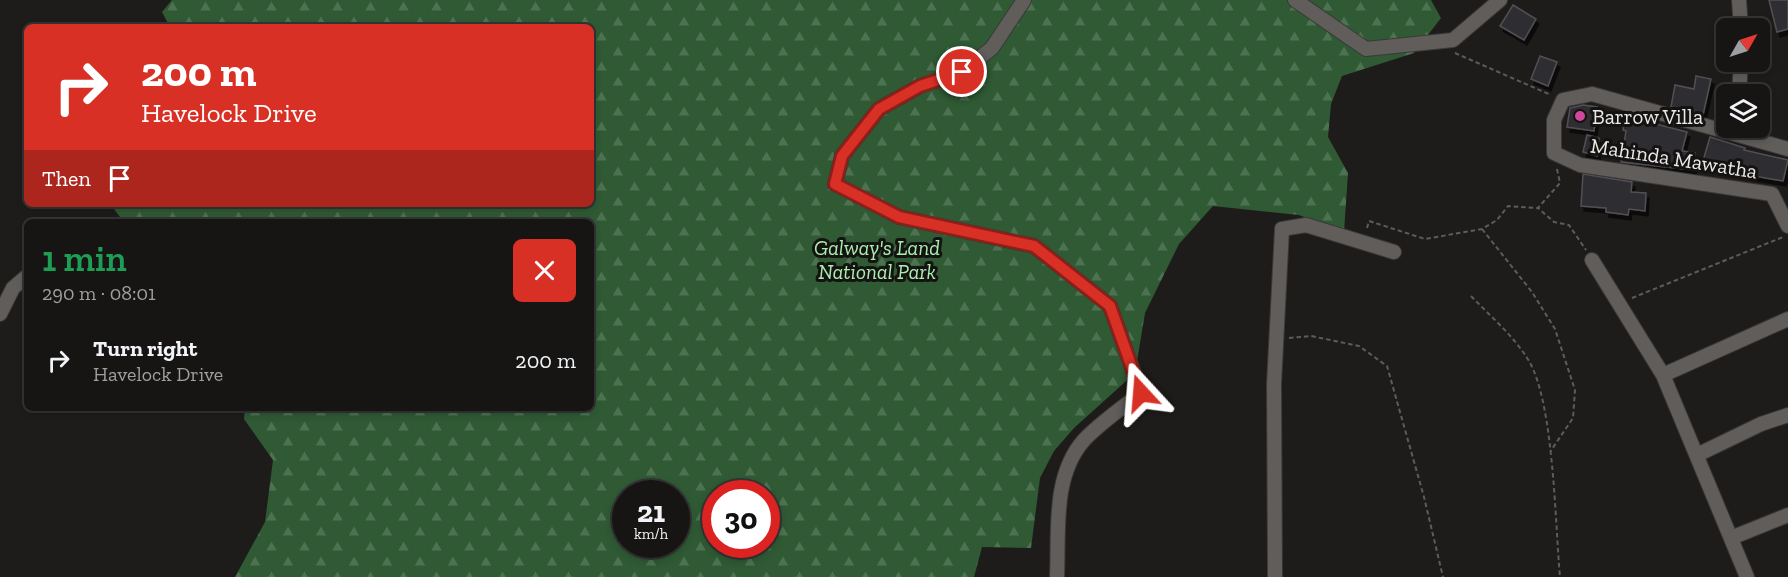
<!DOCTYPE html>
<meta charset="utf-8">
<style>
:root{--surface:#161514;--page:#1f1e1d;--text:#f1f3f6;--muted:#9e9fa0;--line:#353434}
body{margin:0;font-family:"Zilla Slab",serif;background:var(--page);color:var(--text);height:100vh;display:flex;flex-direction:column;font-size:22px;white-space:nowrap}
*{box-sizing:border-box;margin:0}
p{font-size:20px;color:var(--muted)}
.icon{flex:none;width:33px;height:33px;fill:none;stroke:currentColor;stroke-width:2;stroke-linecap:round;stroke-linejoin:round}
.map{position:relative;flex:1;overflow:hidden}
.drawer{position:absolute;left:24px;top:219px;width:570px;height:192px;display:flex;flex-direction:column;background:var(--surface);border-radius:9px;box-shadow:0 3px 9px #0003,0 0 0 2px var(--line)}
.drawer>*{flex:none}
.top-card{position:absolute;left:24px;top:24px;width:570px;height:183px;border-radius:9px;box-shadow:0 3px 9px #0003,0 0 0 2px var(--line);background:#d93025;color:#fff;overflow:hidden}
.needle{width:39px;rotate:51deg}
.controls{position:absolute;left:1716px;top:18px;display:grid;gap:12px}
.controls a{display:grid;place-items:center;width:54px;height:54px;border-radius:9px;background:var(--surface);box-shadow:0 3px 9px #0003,0 0 0 2px var(--line);font-size:30px}
.speed{position:absolute;left:612px;top:480px;display:flex;gap:12px;font-size:30px;font-weight:700;text-align:center}
.speed>*{display:grid;place-content:center;width:78px;height:78px;border-radius:50%;background:var(--surface);box-shadow:0 3px 9px #0003,0 0 0 2px var(--line);line-height:1}
.speed small{font-size:15px;font-weight:400}
.speed .limit{border:9px solid #d22;background:#fff;color:#111}
.pin{position:absolute;display:grid;place-items:center;width:51px;height:51px;color:#fff;margin:-26px;border:3px solid #fff;border-radius:50%;box-shadow:0 2px 6px #0007}
.me{position:absolute;width:66px;margin:-33px;rotate:341deg;stroke-linejoin:round;filter:drop-shadow(0 0 4px #0008)}
.turn{display:flex;align-items:center;gap:21px;height:126px;padding:0 18px;font-size:27px}
.turn .icon{width:78px;height:78px;stroke-width:2.5}
.turn b{display:block;font-size:42px;line-height:51px}
.then{display:flex;align-items:center;height:57px;padding:0 18px;background:#0003;gap:12px;font-size:22px}
.round{display:grid;place-items:center;flex:none;width:63px;height:63px;border-radius:9px;background:var(--page)}
.headline{display:flex;align-items:center;justify-content:space-between;height:102px;padding:0 18px}
h1{font-size:36px;font-weight:600;line-height:45px;color:#1e9e55}
ul{padding:0;list-style:none}
li{display:flex;align-items:center;gap:18px;height:78px;padding:0 18px}
li div{flex:1}
li b{display:block;font-size:22px}
li em{font-style:normal}
.map>svg:first-child{display:block}
.forest{fill:url(#forest-firs);fill-rule:evenodd}
.building{fill:#2e2e31;stroke:#515054;stroke-width:1.5;filter:url(#shadow)}
.lines{fill:none;stroke-linecap:round;stroke-linejoin:round}
.minor-casing{stroke:#3a3937;stroke-width:16}
.path{stroke:#5e5c5a;stroke-width:2;stroke-dasharray:4.5 3;stroke-linecap:butt}
.minor{stroke:#605d5b;stroke-width:14}
.route-casing{stroke:#8d1f18;stroke-width:15}
.route{stroke:#d93025;stroke-width:10}
.hotel-dot{fill:#d1479c;stroke:#151311;stroke-width:2}
.labels{text-anchor:middle;dominant-baseline:central;stroke-width:6;stroke-linejoin:round;paint-order:stroke}
.poi-label{font-size:21px;fill:#eceae9;stroke:#151311;text-anchor:start}
.street-label{font-size:21px;fill:#eceae9;stroke:#151311}
.park-label{font-size:21px;font-style:italic;fill:#aaeeaf;stroke:#151311}
</style>
<div class="map">
<svg width="1788" height="577" viewBox="0 0 1788 577">
<defs>
<pattern id="forest-firs" width="22" height="20" patternUnits="userSpaceOnUse" patternTransform="scale(1.5)"><rect width="22" height="20" fill="#2f5a34"/><path d="M5 1l3.5 6h-7zM16 11l3.5 6h-7z" fill="#4d7251"/></pattern>
<filter id="shadow"><feDropShadow dx="3" dy="5" stdDeviation="0" flood-color="#0009"/></filter>
</defs>
<rect width="100%" height="100%" fill="#1e1c1a"/>
<path class="forest" d="M 172,0 L 1431,0 L 1441,18 L 1414,53 L 1342,76 L 1331,104 L 1328,137 L 1348,173 L 1344,232 L 1299,215 L 1213,206 L 1179,244 L 1145,313 L 1135,373 L 1074,428 L 1054,451 L 1040,478 L 1031,548 L 982,547 L 974,577 L 235,577 L 265,522 L 273,460 L 244,419 L 245,408 L 591,408 L 591,222 L 124,222 L 110,204 L 591,204 L 591,27 L 170,27 L 162,12 ZM 626,494 L 676,494 L 676,544 L 626,544 ZM 716,494 L 766,494 L 766,544 L 716,544 Z"/>
<path class="building" d="M 1769,0 L 1788,0 L 1788,29 L 1777,32 Z
M 1513,5 L 1536,19 L 1524,40 L 1500,26 Z
M 1540,56 L 1557,62 L 1548,86 L 1531,79 Z
M 1696,76 L 1711,79 L 1703,115 L 1671,107 L 1675,85 L 1694,89 Z
M 1583,105 L 1597,107 L 1594,131 L 1567,127 L 1570,108 Z
M 1625,116 L 1687,132 L 1682,151 L 1695,153 L 1693,170 L 1621,162 L 1626,131 L 1623,130 Z
M 1587,135 L 1599,138 L 1597,156 L 1583,152 Z
M 1710,137 L 1745,148 L 1744,150 L 1788,160 L 1783,181 L 1748,175 L 1749,171 L 1703,161 Z
M 1583,174 L 1632,182 L 1631,192 L 1646,193 L 1645,211 L 1629,209 L 1628,215 L 1606,212 L 1606,208 L 1581,206 Z"/>
<g class="lines">
<defs>
<path id="minor" d="M 1024,0 L 992,48 L 962,72 L 920,86 L 879,109 L 842,156 L 835,184 L 899,217 L 1034,246 L 1110,306 L 1141,393 C 1122,408 1100,423 1084,440 C 1052,476 1059,532 1057,577
M 1295,0 L 1366,49 L 1453,40 L 1500,0
M 1739,0 L 1741,28
M 1739,94 L 1741,62
M 1788,149 L 1592,94 L 1563,100 L 1554,120 L 1554,153 L 1580,165 L 1772,194 L 1788,226
M 1592,260 L 1663,375 L 1747,577
M 0,314 L 13,288 L 27,276
M 1663,375 L 1788,319
M 1697,455 L 1761,424 L 1788,415
M 1731,538 L 1788,515
M 1275,577 L 1274,384 L 1282,229 L 1306,225 L 1394,252"/>
</defs>
<use href="#minor" class="minor-casing"/>
<path class="path" d="M 1455,53 L 1551,95
M 1557,169 L 1560,183 L 1538,208 L 1554,222 L 1569,225 L 1586,250
M 1367,228 L 1369,221 L 1425,239 L 1482,229 L 1497,220 L 1508,206 L 1538,208
M 1482,229 L 1532,292 L 1555,329 L 1575,390 L 1573,418 L 1550,452
M 1471,296 C 1491,317 1514,336 1529,361 C 1554,404 1555,523 1560,577
M 1632,298 L 1783,237
M 1289,338 L 1311,336 L 1359,346 L 1387,366 L 1424,497 L 1443,577"/>
<use href="#minor" class="minor"/>
</g>
<g class="lines">
<defs>
<path id="route" d="M 962,72 L 920,86 L 879,109 L 842,156 L 835,184 L 899,217 L 1034,246 L 1110,306 L 1141,393"/>
</defs>
<use href="#route" class="route-casing"/>
<use href="#route" class="route"/>
</g>
<circle class="hotel-dot" cx="1580" cy="116" r="6"/>
<g class="labels">
<g class="poi-label">
<text x="1592" y="116">Barrow Villa</text>
</g>
<g class="street-label">
<text transform="translate(1674 158) rotate(9)">Mahinda Mawatha</text>
</g>
<g class="park-label">
<text x="877" y="247">Galway's Land<tspan x="877" dy="24">National Park</tspan></text>
</g>
</g>
</svg>
<div class="controls">
<a><svg class="needle" viewBox="-14 -14 28 28"><path d="M0-13l5 13h-10z" fill="#e53935"/><path d="M0 13l5-13h-10z" fill="#9e9fa0"/></svg></a>
<a><svg class="icon" aria-label="layers" viewBox="0 0 24 24"><path d="M12 4l9 5-9 5-9-5zM3 14l9 5 9-5"/></svg></a>
</div>
<div class="speed"><div>21<small>km/h</small></div><div class="limit">30</div></div>
<div class="pin" style="left:962px;top:72px;background:#d93025"><svg class="icon" aria-label="arrive" viewBox="0 0 24 24"><path d="M6 21V4h12l-3 4 3 4H6"/></svg></div>
<svg class="me" style="left:1141px;top:393px" viewBox="-20 -20 40 40"><path d="M0-17L14 15 0 8-14 15z" fill="#d93025" stroke="#fff" stroke-width="4"/></svg>
<div class="top-card">
<div class="turn"><svg class="icon" aria-label="right" viewBox="0 0 24 24"><path d="M7 20v-9h11M14 6l5 5-5 5"/></svg><div><b>200 m</b>Havelock Drive</div></div>
<div class="then">Then<svg class="icon" aria-label="arrive" viewBox="0 0 24 24"><path d="M6 21V4h12l-3 4 3 4H6"/></svg></div>
</div>
<section class="drawer">
<div class="headline"><div><h1>1 min</h1><p>290 m · 08:01</p></div><a class="round" style="background:#d93025;color:#fff"><svg class="icon" aria-label="close" viewBox="0 0 24 24"><path d="M6 6l12 12M18 6L6 18"/></svg></a></div>
<ul>
<li><svg class="icon" aria-label="right" viewBox="0 0 24 24"><path d="M7 20v-9h11M14 6l5 5-5 5"/></svg><div><b>Turn right</b><p>Havelock Drive</p></div><em>200 m</em></li>
</ul>
</section>
</div>
